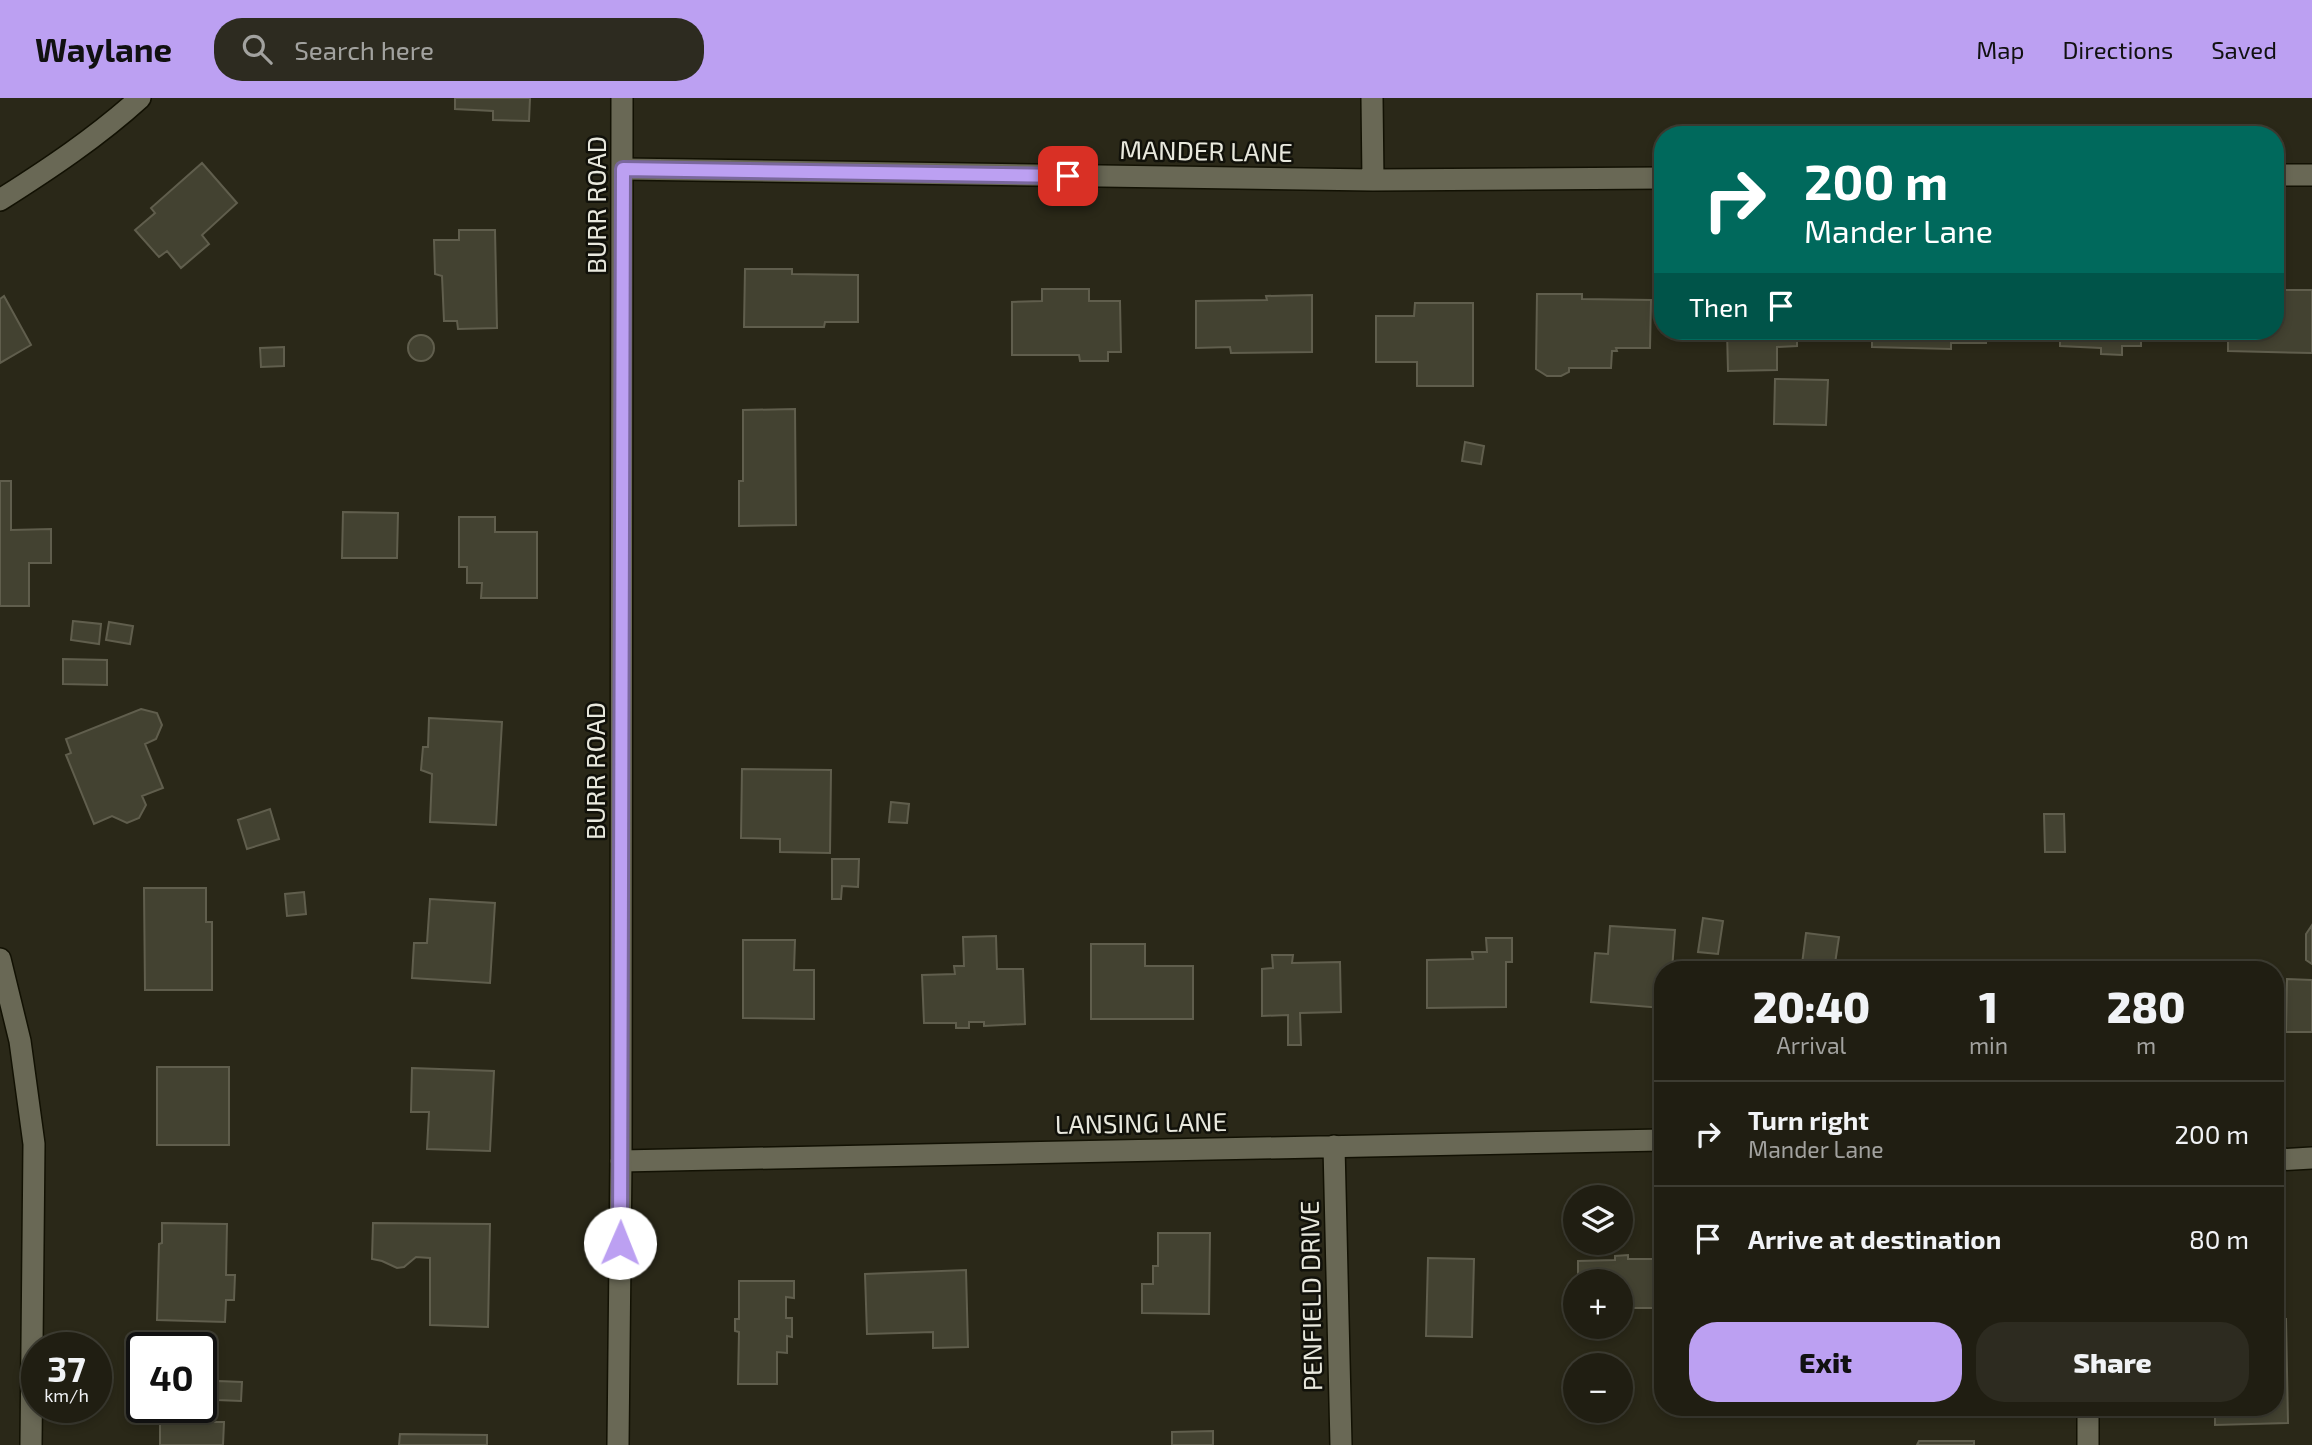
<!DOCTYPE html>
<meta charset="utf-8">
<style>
:root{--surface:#201e12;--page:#2d2b20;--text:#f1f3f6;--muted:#a2a29f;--line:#3d3c32;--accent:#bca0f2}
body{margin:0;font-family:"Exo 2",sans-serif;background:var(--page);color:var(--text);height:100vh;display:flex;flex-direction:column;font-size:26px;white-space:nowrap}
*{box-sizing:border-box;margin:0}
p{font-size:23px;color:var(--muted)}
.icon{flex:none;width:38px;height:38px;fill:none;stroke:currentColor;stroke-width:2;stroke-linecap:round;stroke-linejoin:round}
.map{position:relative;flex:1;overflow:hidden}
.sheet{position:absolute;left:1654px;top:863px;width:630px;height:455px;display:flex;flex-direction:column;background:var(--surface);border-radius:28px;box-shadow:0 4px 10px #0003,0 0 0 2px var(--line)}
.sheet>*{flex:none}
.guide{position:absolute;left:1654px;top:28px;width:630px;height:214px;border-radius:28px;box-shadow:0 4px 10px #0003,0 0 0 2px var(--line);background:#00695c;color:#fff;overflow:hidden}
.tools{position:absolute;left:1563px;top:1087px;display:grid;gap:14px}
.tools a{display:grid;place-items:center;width:70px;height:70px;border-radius:50%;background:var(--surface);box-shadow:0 4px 10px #0003,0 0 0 2px var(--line);font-size:35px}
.speed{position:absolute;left:21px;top:1234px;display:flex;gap:14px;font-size:35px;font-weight:700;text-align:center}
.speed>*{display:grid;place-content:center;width:91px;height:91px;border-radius:50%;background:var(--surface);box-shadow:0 4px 10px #0003,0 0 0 2px var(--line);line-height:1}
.speed small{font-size:18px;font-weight:400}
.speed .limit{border:4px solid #111;border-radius:10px;background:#fff;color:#111}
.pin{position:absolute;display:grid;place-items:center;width:60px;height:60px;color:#fff;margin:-30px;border-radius:14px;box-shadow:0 4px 10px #0006}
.me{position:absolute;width:77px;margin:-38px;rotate:1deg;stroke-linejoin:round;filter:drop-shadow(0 0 5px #0008)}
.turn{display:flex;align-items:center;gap:24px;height:147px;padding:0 35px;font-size:32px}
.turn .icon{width:91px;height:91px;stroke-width:2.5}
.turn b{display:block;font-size:49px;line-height:60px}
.then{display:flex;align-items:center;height:66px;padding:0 35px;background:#0003;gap:14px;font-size:26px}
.eta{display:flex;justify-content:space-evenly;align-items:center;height:119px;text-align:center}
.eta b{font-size:42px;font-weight:800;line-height:49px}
.button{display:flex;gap:14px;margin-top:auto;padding:14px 35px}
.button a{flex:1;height:80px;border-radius:28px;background:var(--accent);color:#111;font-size:28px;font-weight:800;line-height:80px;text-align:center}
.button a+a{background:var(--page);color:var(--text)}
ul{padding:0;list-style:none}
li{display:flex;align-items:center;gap:21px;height:105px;padding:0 35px;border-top:2px solid var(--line)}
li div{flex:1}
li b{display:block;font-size:26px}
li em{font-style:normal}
header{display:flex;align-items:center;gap:42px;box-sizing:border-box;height:98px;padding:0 35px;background:var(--accent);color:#111}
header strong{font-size:33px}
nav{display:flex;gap:38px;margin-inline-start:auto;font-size:24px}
.search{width:490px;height:63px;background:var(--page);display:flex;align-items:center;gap:18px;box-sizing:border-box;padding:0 24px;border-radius:28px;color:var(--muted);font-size:26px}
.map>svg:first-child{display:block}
.building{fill:#434231;stroke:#605e4d;stroke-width:2}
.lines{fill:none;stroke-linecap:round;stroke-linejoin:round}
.street-casing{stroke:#121103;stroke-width:24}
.secondary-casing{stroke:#121103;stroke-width:24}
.street{stroke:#696855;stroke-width:21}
.secondary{stroke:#696855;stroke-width:21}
.route-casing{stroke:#7a689d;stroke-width:18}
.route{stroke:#bca0f2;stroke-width:12}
.labels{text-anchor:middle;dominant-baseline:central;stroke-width:5;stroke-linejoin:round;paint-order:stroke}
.street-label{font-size:26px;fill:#e8e8dd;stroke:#11110a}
</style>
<header>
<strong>Waylane</strong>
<div class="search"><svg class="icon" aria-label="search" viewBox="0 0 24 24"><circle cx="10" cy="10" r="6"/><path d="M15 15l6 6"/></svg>Search here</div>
<nav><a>Map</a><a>Directions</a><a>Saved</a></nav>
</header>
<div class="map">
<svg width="2312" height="1347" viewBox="0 0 2312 1347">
<rect width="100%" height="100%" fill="#2a2818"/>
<path class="building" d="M 455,0 L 530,0 L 529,23 L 493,22 L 493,13 L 455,11 Z
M 202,65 L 237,105 L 202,137 L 209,146 L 181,170 L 167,153 L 159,159 L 135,132 L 155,115 L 151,110 Z
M 459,132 L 495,132 L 497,230 L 458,231 L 457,223 L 444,223 L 442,178 L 435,176 L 434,142 L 459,142 Z
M 745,171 L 792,171 L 792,176 L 858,177 L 858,224 L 825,224 L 824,229 L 744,229 Z
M 1042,191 L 1089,191 L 1089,203 L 1120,203 L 1121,254 L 1108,254 L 1108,263 L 1080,263 L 1079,257 L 1012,257 L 1012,204 L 1042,203 Z
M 2275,192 L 2312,192 L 2312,255 L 2228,253 L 2228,233 L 2275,233 Z
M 1537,196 L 1582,196 L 1582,201 L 1651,202 L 1650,250 L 1616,250 L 1617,253 L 1612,253 L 1611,270 L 1569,270 L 1569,274 L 1561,278 L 1547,278 L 1536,271 Z
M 1312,197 L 1312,254 L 1231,255 L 1230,249 L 1196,250 L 1196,203 L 1267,202 L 1266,198 Z
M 4,198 L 31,247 L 0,265 L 0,201 Z
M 1415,205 L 1473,205 L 1473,288 L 1417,288 L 1417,264 L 1376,264 L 1376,218 L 1414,218 Z
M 1727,233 L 1797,233 L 1797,248 L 1777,249 L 1777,272 L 1728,273 Z
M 1872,233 L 1986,233 L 1986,245 L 1951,245 L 1951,251 L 1872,249 Z
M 2060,233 L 2141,233 L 2141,248 L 2122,248 L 2122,257 L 2101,256 L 2101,250 L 2060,248 Z
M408 250a13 13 0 1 1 26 0a13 13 0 1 1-26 0Z
M 284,249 L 284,268 L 261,269 L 260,250 Z
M 1775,281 L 1828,282 L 1826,327 L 1774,326 Z
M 795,311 L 796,427 L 739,428 L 739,383 L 743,383 L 743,312 Z
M 1465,344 L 1484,348 L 1481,366 L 1462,363 Z
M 0,383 L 11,383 L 11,432 L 51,431 L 51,465 L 29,465 L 29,508 L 0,508 Z
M 343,414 L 398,415 L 397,460 L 342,460 Z
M 459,419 L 495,419 L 495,434 L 537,434 L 537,500 L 481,500 L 482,485 L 467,485 L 467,469 L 459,469 Z
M 73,523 L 101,526 L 99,546 L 71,542 Z
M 109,524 L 133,528 L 130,546 L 106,542 Z
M 63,561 L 107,562 L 107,587 L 63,586 Z
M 141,611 L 157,615 L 162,627 L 156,641 L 145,646 L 163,690 L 142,698 L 146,707 L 139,720 L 127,725 L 112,718 L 94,726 L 66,657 L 71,655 L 66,641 Z
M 429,620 L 502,624 L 496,727 L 430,724 L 432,676 L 421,672 L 423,649 L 428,649 Z
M 742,671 L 831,672 L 830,755 L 780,754 L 780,741 L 741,740 Z
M 891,704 L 909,706 L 907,725 L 889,724 Z
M 270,711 L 279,741 L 247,751 L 238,722 Z
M 2044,716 L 2064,716 L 2065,754 L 2045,754 Z
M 832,761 L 859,761 L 858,789 L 842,788 L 841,801 L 832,801 Z
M 144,790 L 206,790 L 206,824 L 212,824 L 212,892 L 145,892 Z
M 304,794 L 306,816 L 287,818 L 285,796 Z
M 430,801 L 495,805 L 490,885 L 412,880 L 414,845 L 427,845 Z
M 1703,820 L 1723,823 L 1718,856 L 1698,854 Z
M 2312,827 L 2312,866 L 2306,862 L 2306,836 Z
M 1610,828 L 1675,832 L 1672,872 L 1662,872 L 1662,910 L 1591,904 L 1595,855 L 1608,856 Z
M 1806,835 L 1839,839 L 1834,872 L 1775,872 L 1776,863 L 1802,866 Z
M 996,838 L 997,871 L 1023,871 L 1025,926 L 984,928 L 984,924 L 969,924 L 969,930 L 956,930 L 956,925 L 924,925 L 922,877 L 955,876 L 954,868 L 964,868 L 963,839 Z
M 1486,840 L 1512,840 L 1512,864 L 1506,864 L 1506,909 L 1427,910 L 1427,862 L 1473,861 L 1472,854 L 1487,854 Z
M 743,842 L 795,842 L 794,872 L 814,872 L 814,921 L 743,920 Z
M 1091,846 L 1145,846 L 1145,868 L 1193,868 L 1193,921 L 1091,921 Z
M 1272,857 L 1293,857 L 1292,865 L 1340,864 L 1341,914 L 1300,915 L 1301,947 L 1288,947 L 1288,917 L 1262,918 L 1262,871 L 1273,870 Z
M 1947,865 L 1982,867 L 1982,872 L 1947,872 Z
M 2287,881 L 2312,882 L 2312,934 L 2286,934 Z
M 157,969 L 229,969 L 229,1047 L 157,1047 Z
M 412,970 L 494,973 L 490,1053 L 427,1051 L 429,1014 L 411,1014 Z
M 162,1125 L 227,1126 L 226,1177 L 235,1177 L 234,1202 L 226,1202 L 225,1224 L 157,1222 L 159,1146 L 162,1145 Z
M 373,1125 L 490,1126 L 488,1229 L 430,1227 L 430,1160 L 416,1159 L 404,1169 L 397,1170 L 382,1163 L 372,1161 Z
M 1158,1135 L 1210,1135 L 1209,1216 L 1142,1215 L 1142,1186 L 1153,1186 L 1153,1168 L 1158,1168 Z
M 1628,1157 L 1628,1161 L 1662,1161 L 1660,1210 L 1630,1210 L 1630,1216 L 1620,1216 L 1620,1183 L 1578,1183 L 1578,1163 L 1615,1162 L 1615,1158 Z
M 1428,1160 L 1474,1161 L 1472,1239 L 1426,1238 Z
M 966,1172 L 968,1249 L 933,1250 L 933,1234 L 867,1236 L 865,1176 Z
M 739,1183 L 794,1183 L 794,1200 L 786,1199 L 786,1220 L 792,1220 L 792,1239 L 787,1238 L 787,1255 L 777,1254 L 777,1286 L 738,1286 L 739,1234 L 735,1233 L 735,1221 L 739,1221 Z
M 2275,1221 L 2286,1221 L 2288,1325 L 2215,1327 L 2215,1309 L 2275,1309 Z
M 218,1283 L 242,1284 L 241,1303 L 217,1302 Z
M 160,1324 L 224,1324 L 223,1347 L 160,1347 Z
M 1213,1333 L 1213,1347 L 1172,1347 L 1172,1334 Z
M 400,1336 L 487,1337 L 487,1347 L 399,1347 Z
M 1919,1343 L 1974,1343 L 1974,1347 L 1917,1347 Z"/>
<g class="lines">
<defs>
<path id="street" d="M 1372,0 L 1373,82
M 623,71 L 1373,82 L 1662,80
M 2275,77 L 2312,77
M 0,102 C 49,71 97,39 140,0
M 0,861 L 20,943 L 34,1046 L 31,1347
M 1334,1048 L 1341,1347
M 2275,1062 L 2312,1060
M 621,1063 L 1662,1042
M 2088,1309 L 2088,1347"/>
<path id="secondary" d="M 618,1347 L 621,1063 L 622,0"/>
</defs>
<use href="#street" class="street-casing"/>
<use href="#secondary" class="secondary-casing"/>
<use href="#street" class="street"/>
<use href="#secondary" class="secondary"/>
</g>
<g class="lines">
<defs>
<path id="route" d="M 620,1145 L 623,71 L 1068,78"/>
</defs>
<use href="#route" class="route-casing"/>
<use href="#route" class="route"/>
</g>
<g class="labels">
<g class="street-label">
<text transform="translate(1206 52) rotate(1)">MANDER LANE</text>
<text transform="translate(595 107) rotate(-90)">BURR ROAD</text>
<text transform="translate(594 673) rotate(-90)">BURR ROAD</text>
<text transform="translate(1141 1024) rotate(-1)">LANSING LANE</text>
<text transform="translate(1310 1198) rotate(-91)">PENFIELD DRIVE</text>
</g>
</g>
</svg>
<div class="tools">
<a><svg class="icon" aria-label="layers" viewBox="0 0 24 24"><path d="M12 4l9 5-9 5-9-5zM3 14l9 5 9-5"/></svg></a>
<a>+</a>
<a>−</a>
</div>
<div class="speed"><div>37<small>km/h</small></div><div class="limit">40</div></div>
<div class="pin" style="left:1068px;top:78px;background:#d93025"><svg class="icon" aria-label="arrive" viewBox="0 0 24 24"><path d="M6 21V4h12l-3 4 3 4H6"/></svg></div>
<svg class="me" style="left:620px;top:1145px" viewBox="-20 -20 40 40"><circle r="19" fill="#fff"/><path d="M0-13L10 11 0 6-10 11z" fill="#bca0f2"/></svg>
<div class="guide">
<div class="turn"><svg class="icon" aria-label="right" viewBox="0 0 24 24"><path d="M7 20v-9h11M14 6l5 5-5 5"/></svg><div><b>200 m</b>Mander Lane</div></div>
<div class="then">Then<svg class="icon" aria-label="arrive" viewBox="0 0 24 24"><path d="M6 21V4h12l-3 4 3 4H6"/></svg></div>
</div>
<section class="sheet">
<div class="eta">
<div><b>20:40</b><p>Arrival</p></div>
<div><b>1</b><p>min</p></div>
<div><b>280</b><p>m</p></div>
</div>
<ul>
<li><svg class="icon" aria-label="right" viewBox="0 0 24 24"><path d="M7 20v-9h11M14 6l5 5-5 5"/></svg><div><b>Turn right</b><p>Mander Lane</p></div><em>200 m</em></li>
<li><svg class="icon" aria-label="arrive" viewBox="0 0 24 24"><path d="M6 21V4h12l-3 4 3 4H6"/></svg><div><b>Arrive at destination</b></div><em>80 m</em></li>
</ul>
<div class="button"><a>Exit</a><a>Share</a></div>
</section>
</div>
